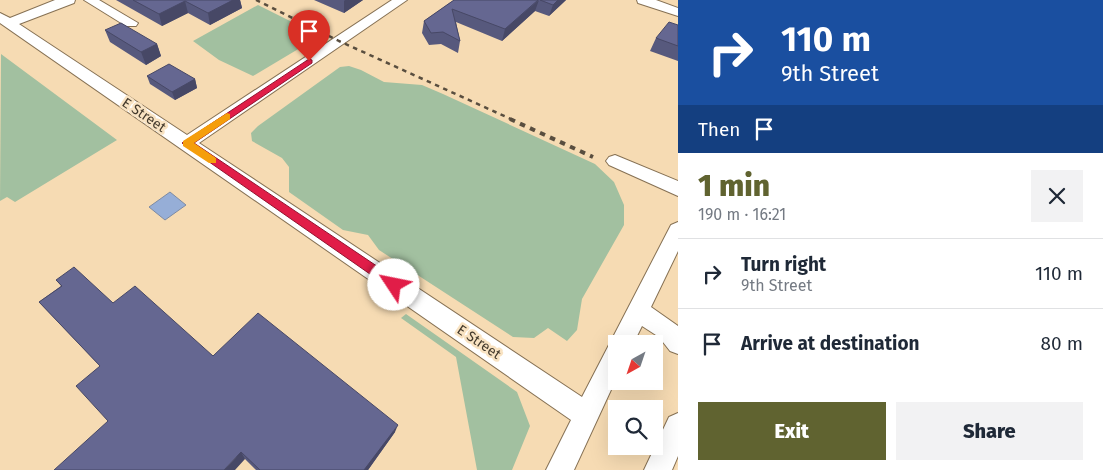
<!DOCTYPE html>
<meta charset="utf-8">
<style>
:root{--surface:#fff;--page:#f2f2f3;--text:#1f2937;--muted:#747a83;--line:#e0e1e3;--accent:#606330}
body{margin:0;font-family:"Fira Sans",sans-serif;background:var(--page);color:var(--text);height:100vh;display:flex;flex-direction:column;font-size:19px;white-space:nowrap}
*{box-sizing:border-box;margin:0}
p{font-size:16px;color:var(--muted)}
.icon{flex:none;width:28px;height:28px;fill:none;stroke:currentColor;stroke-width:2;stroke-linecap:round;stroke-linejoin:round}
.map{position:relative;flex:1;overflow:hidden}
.details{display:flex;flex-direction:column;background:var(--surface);width:425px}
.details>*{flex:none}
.banner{background:#1a4fa0;color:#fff;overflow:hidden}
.needle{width:32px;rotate:220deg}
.controls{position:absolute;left:608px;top:335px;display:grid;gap:10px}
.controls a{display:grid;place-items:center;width:55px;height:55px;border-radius:0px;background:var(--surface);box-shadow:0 5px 20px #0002;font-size:25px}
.pin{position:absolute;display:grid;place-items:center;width:42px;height:42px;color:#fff;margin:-51px -21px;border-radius:50% 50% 50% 0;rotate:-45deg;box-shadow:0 0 5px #0007}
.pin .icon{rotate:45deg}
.me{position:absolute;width:55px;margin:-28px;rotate:304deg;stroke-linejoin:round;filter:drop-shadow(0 0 4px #0008)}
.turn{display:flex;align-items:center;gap:18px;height:105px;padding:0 20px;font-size:22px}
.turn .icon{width:65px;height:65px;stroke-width:2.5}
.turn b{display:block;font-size:35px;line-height:42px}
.then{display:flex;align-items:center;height:48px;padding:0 20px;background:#0003;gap:10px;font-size:19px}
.round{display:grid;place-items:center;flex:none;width:52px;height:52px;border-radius:0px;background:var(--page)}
.summary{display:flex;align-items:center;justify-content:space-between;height:85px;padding:0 20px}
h1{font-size:30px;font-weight:800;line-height:38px;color:var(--accent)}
.cta{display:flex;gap:10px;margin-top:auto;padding:10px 20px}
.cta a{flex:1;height:58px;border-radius:0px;background:var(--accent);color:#fff;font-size:20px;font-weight:800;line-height:58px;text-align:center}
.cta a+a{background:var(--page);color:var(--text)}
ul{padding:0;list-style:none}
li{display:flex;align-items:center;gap:15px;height:70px;padding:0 20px;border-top:1px solid var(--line)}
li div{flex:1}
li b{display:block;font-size:19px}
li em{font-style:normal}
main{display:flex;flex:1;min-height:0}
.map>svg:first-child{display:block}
.built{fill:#f6dbb3;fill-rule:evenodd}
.green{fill:#a2c0a0}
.water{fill:#96aed7;stroke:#7d8ba4}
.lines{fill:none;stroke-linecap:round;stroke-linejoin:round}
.minor-casing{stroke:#867154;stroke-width:2}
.minor{fill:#fff;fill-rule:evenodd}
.rail-far1{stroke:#594e3f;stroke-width:2.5;stroke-dasharray:4.5 4.5;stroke-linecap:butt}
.rail{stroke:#594e3f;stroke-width:4;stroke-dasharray:5.5 5.5;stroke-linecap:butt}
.wall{fill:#57597d}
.shaded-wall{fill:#474866}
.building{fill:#656791;stroke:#474866}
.route{fill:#e11d48;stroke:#92132f}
.slow{fill:#f59e0b}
.labels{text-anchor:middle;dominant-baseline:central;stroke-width:5;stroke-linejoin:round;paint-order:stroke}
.street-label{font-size:14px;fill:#42392c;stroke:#f9e3c2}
</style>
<main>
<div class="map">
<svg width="678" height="470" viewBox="0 0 678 470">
<rect width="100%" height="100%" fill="#f9e3c2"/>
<path class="built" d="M 0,0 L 678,0 L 678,465 L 676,470 L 0,470 ZM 616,344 L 654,344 L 654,381 L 616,381 ZM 616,409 L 654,409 L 654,446 L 616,446 Z"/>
<path class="green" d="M 258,5 L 306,29 L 305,41 L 300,48 L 253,76 L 219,60 L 193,41 Z
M 1,54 L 117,140 L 15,202 L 7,197 L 0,201 Z
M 349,66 L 361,70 L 384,82 L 422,85 L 443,94 L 595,164 L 614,182 L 624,205 L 624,225 L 582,299 L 577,330 L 567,341 L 548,328 L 534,338 L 513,337 L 379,250 L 368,235 L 343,230 L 289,192 L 289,167 L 282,158 L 252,141 L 251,133 L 258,126 L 340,67 Z
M 406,314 L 517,392 L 530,426 L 512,470 L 477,470 L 456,357 L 401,318 Z"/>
<path class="water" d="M 170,192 L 186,205 L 165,220 L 149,207 Z"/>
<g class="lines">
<defs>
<path id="minor" d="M 55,0 L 75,0 L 74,3 L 19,24 L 187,135 L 392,0 L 407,0 L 199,143 L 582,397 L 671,225 L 678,222 L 678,251 L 651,307 L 678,326 L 678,354 L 670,351 L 659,337 L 642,326 L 633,344 L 616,344 L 616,379 L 574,470 L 546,470 L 571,420 L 0,23 L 0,13 L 10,18 Z
M 84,0 L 99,0 L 138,23 L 136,26 L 126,26 Z
M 637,0 L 656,0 L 678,8 L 678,16 L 638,3 Z
M 615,155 L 678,181 L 678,196 L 609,165 L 606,161 L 609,157 Z
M 678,413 L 678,456 L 672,470 L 644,470 L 669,417 Z"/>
</defs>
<use href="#minor" class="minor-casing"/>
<use href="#minor" class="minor"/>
<path class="rail-far1" d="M 256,0 L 339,41 L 513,120"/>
<path class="rail" d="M 510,119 L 593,157"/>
</g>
<path class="wall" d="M 116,0 L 240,0 L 242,8 L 210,25 L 188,13 L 162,26 Z
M 314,0 L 363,0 L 344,13 Z
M 454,0 L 566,0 L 549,16 L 535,11 L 502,41 L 456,22 L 460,41 L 458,53 L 441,44 L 429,45 L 422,33 L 424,21 Z
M 678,25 L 678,61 L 650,51 L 656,38 Z
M 105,30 L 157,44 L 161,56 L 146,65 L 110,42 Z
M 147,76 L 195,79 L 197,88 L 175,100 L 150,84 Z
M 56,280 L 113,303 L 213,356 L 395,432 L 368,470 L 256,470 L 245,459 L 108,421 L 100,366 L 39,302 L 61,286 Z"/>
<path class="shaded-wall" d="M 233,0 L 240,0 L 242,8 L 210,25 L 208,13 Z
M 345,0 L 363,0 L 344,13 L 344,1 Z
M 539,0 L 535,11 L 502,41 L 505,29 Z
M 558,0 L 566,0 L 549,16 L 553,5 Z
M 185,1 L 188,13 L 162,26 L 159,14 Z
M 157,44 L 161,56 L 146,65 L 141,52 Z
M 195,79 L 197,88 L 175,100 L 172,92 Z
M 398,425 L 395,432 L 368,470 L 364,470 Z
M 241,452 L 245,459 L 235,470 L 224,470 Z"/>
<path class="building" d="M 133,0 L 233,0 L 208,13 L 185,1 L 159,14 Z
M 454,0 L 538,0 L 505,29 L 452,9 L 460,41 L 443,32 L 431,33 L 424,21 Z
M 540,0 L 558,0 L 553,5 Z
M 669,22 L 678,25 L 678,46 L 656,38 Z
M 121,23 L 157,44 L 141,52 L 105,30 Z
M 169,64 L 195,79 L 172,92 L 147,76 Z
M 74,267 L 113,303 L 135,286 L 213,356 L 258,313 L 398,425 L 364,470 L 260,470 L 241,452 L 224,470 L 54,470 L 108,421 L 76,386 L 100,366 L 39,302 L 62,286 L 56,280 Z"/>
<path class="route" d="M 309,59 L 312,60 L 312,63 L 194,143 L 399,281 L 400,285 L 399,288 L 394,290 L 390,288 L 182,143 Z"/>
<path class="slow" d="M 227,113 L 230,114 L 230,119 L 194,143 L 216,158 L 216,163 L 209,163 L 183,146 L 183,141 Z"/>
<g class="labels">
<g class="street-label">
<text transform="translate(144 115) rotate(34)">E Street</text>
<text transform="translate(479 342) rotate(34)">E Street</text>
</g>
</g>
</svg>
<div class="controls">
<a><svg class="needle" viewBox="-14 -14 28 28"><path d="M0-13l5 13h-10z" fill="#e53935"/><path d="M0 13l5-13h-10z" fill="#747a83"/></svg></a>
<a><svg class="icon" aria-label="search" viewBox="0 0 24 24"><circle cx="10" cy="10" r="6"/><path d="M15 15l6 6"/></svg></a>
</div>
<div class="pin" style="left:309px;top:61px;background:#d93025"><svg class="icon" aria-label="arrive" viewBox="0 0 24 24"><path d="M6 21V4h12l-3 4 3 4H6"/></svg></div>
<svg class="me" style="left:394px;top:285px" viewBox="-20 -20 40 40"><circle r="19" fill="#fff"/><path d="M0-13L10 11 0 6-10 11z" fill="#e11d48"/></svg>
</div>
<section class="details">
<div class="banner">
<div class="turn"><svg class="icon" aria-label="right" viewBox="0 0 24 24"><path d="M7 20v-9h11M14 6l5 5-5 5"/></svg><div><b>110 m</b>9th Street</div></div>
<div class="then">Then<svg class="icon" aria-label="arrive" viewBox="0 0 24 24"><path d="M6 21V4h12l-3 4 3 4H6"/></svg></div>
</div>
<div class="summary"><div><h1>1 min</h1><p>190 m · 16:21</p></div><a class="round"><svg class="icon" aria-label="close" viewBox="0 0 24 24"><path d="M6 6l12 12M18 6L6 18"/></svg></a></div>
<ul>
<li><svg class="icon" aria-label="right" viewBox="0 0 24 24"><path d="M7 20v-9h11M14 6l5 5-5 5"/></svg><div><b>Turn right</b><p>9th Street</p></div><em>110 m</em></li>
<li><svg class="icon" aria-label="arrive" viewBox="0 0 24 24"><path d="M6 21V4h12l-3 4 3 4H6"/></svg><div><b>Arrive at destination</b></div><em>80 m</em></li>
</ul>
<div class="cta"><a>Exit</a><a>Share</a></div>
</section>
</main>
